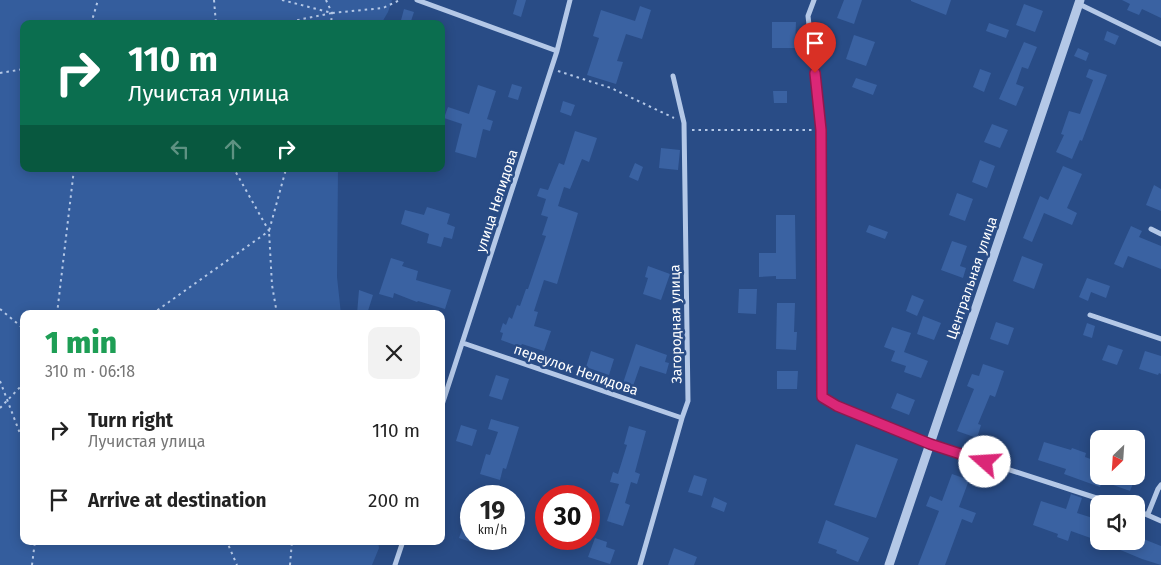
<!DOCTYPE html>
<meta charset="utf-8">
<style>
:root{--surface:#fff;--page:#f2f2f2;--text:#222;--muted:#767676}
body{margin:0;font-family:"Fira Sans",sans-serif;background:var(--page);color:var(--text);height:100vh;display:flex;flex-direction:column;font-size:19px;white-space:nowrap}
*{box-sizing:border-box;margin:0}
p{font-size:16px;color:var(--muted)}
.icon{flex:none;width:28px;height:28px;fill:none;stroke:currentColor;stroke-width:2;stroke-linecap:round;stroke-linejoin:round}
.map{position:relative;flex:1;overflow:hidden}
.drawer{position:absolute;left:20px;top:310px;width:425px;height:235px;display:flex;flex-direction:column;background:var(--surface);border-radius:10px;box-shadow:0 2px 12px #0003}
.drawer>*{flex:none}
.banner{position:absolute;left:20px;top:20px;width:425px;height:152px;border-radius:10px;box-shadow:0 2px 12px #0003;background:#0b6e4f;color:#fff;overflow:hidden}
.needle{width:32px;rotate:205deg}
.tools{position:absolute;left:1090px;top:430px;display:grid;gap:10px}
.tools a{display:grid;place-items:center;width:55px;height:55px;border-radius:10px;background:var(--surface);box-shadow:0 2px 12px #0003;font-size:25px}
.speed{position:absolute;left:460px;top:485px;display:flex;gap:10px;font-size:25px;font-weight:700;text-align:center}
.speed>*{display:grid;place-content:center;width:65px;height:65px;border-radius:50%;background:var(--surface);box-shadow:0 2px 12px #0003;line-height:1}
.speed small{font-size:12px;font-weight:400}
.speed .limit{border:8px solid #d22;background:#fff;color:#111}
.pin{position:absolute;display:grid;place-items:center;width:42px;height:42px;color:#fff;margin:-51px -21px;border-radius:50% 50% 50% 0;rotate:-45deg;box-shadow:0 0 5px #0007}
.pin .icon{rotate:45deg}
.me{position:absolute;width:55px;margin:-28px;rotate:289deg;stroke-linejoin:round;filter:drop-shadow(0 0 4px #0008)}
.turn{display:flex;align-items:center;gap:18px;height:105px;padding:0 25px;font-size:22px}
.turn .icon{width:65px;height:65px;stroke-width:2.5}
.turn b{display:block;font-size:35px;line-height:42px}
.lanes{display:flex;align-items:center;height:48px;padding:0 25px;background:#0003;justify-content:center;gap:25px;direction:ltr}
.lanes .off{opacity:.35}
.round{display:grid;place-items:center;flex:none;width:52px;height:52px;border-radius:10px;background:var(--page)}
.overview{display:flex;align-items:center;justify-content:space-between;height:85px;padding:0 25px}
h1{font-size:30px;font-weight:800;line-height:38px;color:#1e9e55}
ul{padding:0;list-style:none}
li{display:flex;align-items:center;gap:15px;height:70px;padding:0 25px}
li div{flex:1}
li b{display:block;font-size:19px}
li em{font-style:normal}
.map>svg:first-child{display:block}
.green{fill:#345d9d}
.building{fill:#3a62a2}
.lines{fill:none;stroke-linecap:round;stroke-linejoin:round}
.path{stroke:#b4c8e7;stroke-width:2;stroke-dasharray:2.5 4;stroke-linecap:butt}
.minor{stroke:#b4c8e7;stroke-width:5}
.tertiary{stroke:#b4c8e7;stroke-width:9}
.route-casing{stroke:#8e194d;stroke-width:12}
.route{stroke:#db2777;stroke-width:9}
.labels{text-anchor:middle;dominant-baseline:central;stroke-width:5;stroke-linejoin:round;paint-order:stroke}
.street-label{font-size:14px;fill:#fff;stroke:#294c86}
</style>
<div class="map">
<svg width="1161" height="565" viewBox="0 0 1161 565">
<rect width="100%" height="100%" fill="#294c86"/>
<path class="green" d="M 0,0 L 392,0 L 388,12 L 381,24 L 24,24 L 24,169 L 338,169 L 337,277 L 341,314 L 24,314 L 24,541 L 378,541 L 379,548 L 372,565 L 0,565 Z"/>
<path class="building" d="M 517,0 L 526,0 L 521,17 L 513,14 Z
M 844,0 L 862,0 L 854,24 L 837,18 Z
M 911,0 L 951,0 L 946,15 L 911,1 Z
M 1122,0 L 1161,0 L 1161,18 L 1142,9 L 1139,15 L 1127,10 L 1130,4 Z
M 1024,4 L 1043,11 L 1035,32 L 1016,25 Z
M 640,6 L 651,10 L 642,39 L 626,34 L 617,61 L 623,62 L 616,84 L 587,75 L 599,38 L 593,36 L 601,10 L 635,21 Z
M 404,9 L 414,12 L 410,24 L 400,24 Z
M 772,22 L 796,22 L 795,48 L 772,48 Z
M 989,23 L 1009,30 L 1006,38 L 986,31 Z
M 1107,31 L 1119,36 L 1115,45 L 1104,40 Z
M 854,35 L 875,42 L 866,66 L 846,59 Z
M 1024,42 L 1037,47 L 1028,69 L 1022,67 L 1016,84 L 1024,87 L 1016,106 L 999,99 Z
M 1078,48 L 1089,53 L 1086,61 L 1074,56 Z
M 980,69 L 991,73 L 984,92 L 973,87 Z
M 1089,69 L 1107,75 L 1082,141 L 1080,140 L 1072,159 L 1056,152 L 1064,135 L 1061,134 L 1069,111 L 1080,114 L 1093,80 L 1086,77 Z
M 856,78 L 877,85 L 873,95 L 852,87 Z
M 512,84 L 522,87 L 518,100 L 508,97 Z
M 478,85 L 496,91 L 487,119 L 493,121 L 490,131 L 483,129 L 476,158 L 455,152 L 462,124 L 444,118 L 448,107 L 469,114 Z
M 773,91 L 787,91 L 787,103 L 774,103 Z
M 563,101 L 575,105 L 571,116 L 560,112 Z
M 992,124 L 1008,130 L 1000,148 L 984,142 Z
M 575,131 L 597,138 L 589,162 L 582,159 L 570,189 L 564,187 L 558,206 L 578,213 L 557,284 L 544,280 L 534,311 L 538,312 L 534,326 L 551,331 L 544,351 L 522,344 L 520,347 L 501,340 L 503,333 L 500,332 L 503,323 L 506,325 L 509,317 L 512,319 L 517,305 L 520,306 L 526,289 L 528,289 L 546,236 L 542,235 L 548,217 L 541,215 L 546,199 L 537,196 L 540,188 L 548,190 L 559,163 L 564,165 Z
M 661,148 L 680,150 L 678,170 L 659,168 Z
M 980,160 L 995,166 L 987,188 L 972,182 Z
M 635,163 L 643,167 L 638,181 L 629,177 Z
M 1063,166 L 1082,174 L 1067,208 L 1077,213 L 1072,225 L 1044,213 L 1032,242 L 1023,238 L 1040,196 L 1048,200 Z
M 1154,185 L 1161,189 L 1161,211 L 1146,205 Z
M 957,193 L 973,199 L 965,221 L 949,215 Z
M 427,207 L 450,214 L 447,224 L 455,227 L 452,239 L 444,237 L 441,247 L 427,243 L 429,234 L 401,224 L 405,210 L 424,215 Z
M 776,215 L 795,215 L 796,279 L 776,279 L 776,276 L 759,277 L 759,253 L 776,253 Z
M 869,225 L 888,232 L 885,239 L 866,232 Z
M 1131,226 L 1142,231 L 1139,237 L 1161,246 L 1161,269 L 1128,256 L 1123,268 L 1114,264 Z
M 952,241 L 967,246 L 960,266 L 966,268 L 963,278 L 941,270 Z
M 1022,256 L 1043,264 L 1034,289 L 1013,281 Z
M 391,258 L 404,262 L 402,266 L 418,271 L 416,280 L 451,290 L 445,309 L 418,301 L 417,302 L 394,293 L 393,298 L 379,294 Z
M 648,266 L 670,274 L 661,300 L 643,294 L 648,278 L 645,277 Z
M 1087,278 L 1110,286 L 1106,298 L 1091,292 L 1088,301 L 1079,297 Z
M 739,289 L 757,289 L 756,314 L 738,313 Z
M 359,290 L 373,295 L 367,314 L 357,314 Z
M 912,295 L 924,300 L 917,316 L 906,311 Z
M 777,303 L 795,303 L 794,332 L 797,332 L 796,350 L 776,349 Z
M 923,316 L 941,323 L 934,340 L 917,334 Z
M 996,322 L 1014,328 L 1008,345 L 990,339 Z
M 1087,323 L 1095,326 L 1092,338 L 1083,335 Z
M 892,327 L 911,333 L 904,352 L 928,361 L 921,378 L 904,372 L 906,366 L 891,361 L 895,351 L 884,347 Z
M 636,344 L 667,355 L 665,362 L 669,363 L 666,374 L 640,366 L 633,386 L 623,383 Z
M 1108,345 L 1123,350 L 1117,365 L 1102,360 Z
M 591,351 L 614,359 L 609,375 L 586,367 Z
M 1145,351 L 1161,356 L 1161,374 L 1159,373 L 1158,375 L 1139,369 Z
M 983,364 L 1004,371 L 995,397 L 990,395 L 978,424 L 981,425 L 977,438 L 957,431 L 974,389 L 967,386 L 972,374 L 979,376 Z
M 777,371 L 798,371 L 797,389 L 777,389 Z
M 496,375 L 509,379 L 502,400 L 489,396 Z
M 897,393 L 915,400 L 909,415 L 891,408 Z
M 491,419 L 519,427 L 506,469 L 503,468 L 500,480 L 480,474 L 486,454 L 490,455 L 498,432 L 488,429 Z
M 461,425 L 477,430 L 472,446 L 456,441 Z
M 629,426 L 646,431 L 635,472 L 640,474 L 637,484 L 631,482 L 625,503 L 630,505 L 623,526 L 607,521 L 619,484 L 610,482 L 613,472 L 618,474 L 627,445 L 624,444 Z
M 1044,442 L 1071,450 L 1072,448 L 1086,453 L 1085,457 L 1099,462 L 1099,476 L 1136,476 L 1130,491 L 1102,481 L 1100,487 L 1064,474 L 1066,469 L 1038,460 Z
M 856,444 L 898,459 L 876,518 L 834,505 Z
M 952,474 L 969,480 L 959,507 L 976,513 L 972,523 L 962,519 L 945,565 L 918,565 L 939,511 L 926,506 L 930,496 L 942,501 Z
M 694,475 L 707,479 L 702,496 L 688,492 Z
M 1071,494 L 1082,498 L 1077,513 L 1099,520 L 1099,541 L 1071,531 L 1068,541 L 1057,537 L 1058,534 L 1033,525 L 1041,501 L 1066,509 Z
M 714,497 L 727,503 L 724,512 L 711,507 Z
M 470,506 L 471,506 L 471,542 L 459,538 Z
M 826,520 L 869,538 L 858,562 L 836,553 L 837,550 L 818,543 Z
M 1136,536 L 1161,546 L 1161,565 L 1142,559 L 1099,541 L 1136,541 Z
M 595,538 L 607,542 L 606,547 L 615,550 L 610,564 L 588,557 Z
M 674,548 L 697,557 L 694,565 L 668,565 Z"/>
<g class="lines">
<path class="path" d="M 214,0 L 216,24
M 282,0 L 332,13 L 383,8 L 400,0
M 326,0 L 332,13 L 331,24
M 91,24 L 98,0
M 278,24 L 332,13
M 558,71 L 611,88 L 674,118
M 0,73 L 24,69
M 692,130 L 815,130
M 0,309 L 24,329
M 57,314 L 74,169
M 152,314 L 269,231 L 234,169
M 277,314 L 272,285 L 269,231 L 286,169
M 0,381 L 24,444
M 0,408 L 24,383
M 225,541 L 227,542 L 237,565
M 32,565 L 35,541
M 290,565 L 292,541"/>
<path class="minor" d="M 417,0 L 557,51
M 814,0 L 808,16 L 821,130 L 822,397 L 837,406 L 930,444 L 1115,504
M 1079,4 L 1161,44
M 1151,229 L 1161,234
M 1090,315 L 1161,339
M 463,343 L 682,418
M 441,408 L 557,51 L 570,0
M 1136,510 L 1161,521
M 1148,514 L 1158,489 L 1161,485
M 395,565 L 403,541
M 640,565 L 682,418 L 688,401 L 684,123 L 673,76"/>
<path class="tertiary" d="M 889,565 L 1080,0"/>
</g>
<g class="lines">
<defs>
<path id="route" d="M 815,73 L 821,130 L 822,397 L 837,406 L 930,444 L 985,462"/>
</defs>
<use href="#route" class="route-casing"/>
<use href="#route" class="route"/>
</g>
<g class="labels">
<g class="street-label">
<text transform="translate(497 201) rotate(-72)">улица Нелидова</text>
<text transform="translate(972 278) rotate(-71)">Центральная улица</text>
<text transform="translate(676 324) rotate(-91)">Загородная улица</text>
<text transform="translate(576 370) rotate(19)">переулок Нелидова</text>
</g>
</g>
</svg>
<div class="tools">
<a><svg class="needle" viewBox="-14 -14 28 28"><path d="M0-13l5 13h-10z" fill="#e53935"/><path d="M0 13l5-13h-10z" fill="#767676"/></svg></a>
<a><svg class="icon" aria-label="sound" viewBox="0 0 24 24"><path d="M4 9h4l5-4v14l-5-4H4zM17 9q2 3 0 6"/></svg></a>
</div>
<div class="speed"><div>19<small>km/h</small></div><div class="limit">30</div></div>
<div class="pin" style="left:815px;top:73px;background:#d93025"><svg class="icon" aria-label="arrive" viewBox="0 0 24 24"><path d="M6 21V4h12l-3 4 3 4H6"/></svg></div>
<svg class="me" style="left:985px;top:462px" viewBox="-20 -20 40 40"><circle r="19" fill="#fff"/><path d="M0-13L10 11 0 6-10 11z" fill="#db2777"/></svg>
<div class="banner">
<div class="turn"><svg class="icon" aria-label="right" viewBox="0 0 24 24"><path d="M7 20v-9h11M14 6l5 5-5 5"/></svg><div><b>110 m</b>Лучистая улица</div></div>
<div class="lanes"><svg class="icon off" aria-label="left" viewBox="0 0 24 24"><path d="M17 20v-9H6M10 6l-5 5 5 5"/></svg><svg class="icon off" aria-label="ahead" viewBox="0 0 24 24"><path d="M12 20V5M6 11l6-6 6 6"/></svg><svg class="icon" aria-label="right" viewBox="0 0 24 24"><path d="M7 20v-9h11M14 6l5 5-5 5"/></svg></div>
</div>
<section class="drawer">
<div class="overview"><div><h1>1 min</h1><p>310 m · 06:18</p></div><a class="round"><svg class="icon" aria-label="close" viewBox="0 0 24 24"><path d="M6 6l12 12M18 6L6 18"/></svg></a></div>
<ul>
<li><svg class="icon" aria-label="right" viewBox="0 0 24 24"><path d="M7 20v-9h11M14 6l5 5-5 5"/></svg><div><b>Turn right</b><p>Лучистая улица</p></div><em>110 m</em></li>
<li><svg class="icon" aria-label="arrive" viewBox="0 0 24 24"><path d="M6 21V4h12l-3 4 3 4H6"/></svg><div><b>Arrive at destination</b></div><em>200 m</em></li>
</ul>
</section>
</div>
